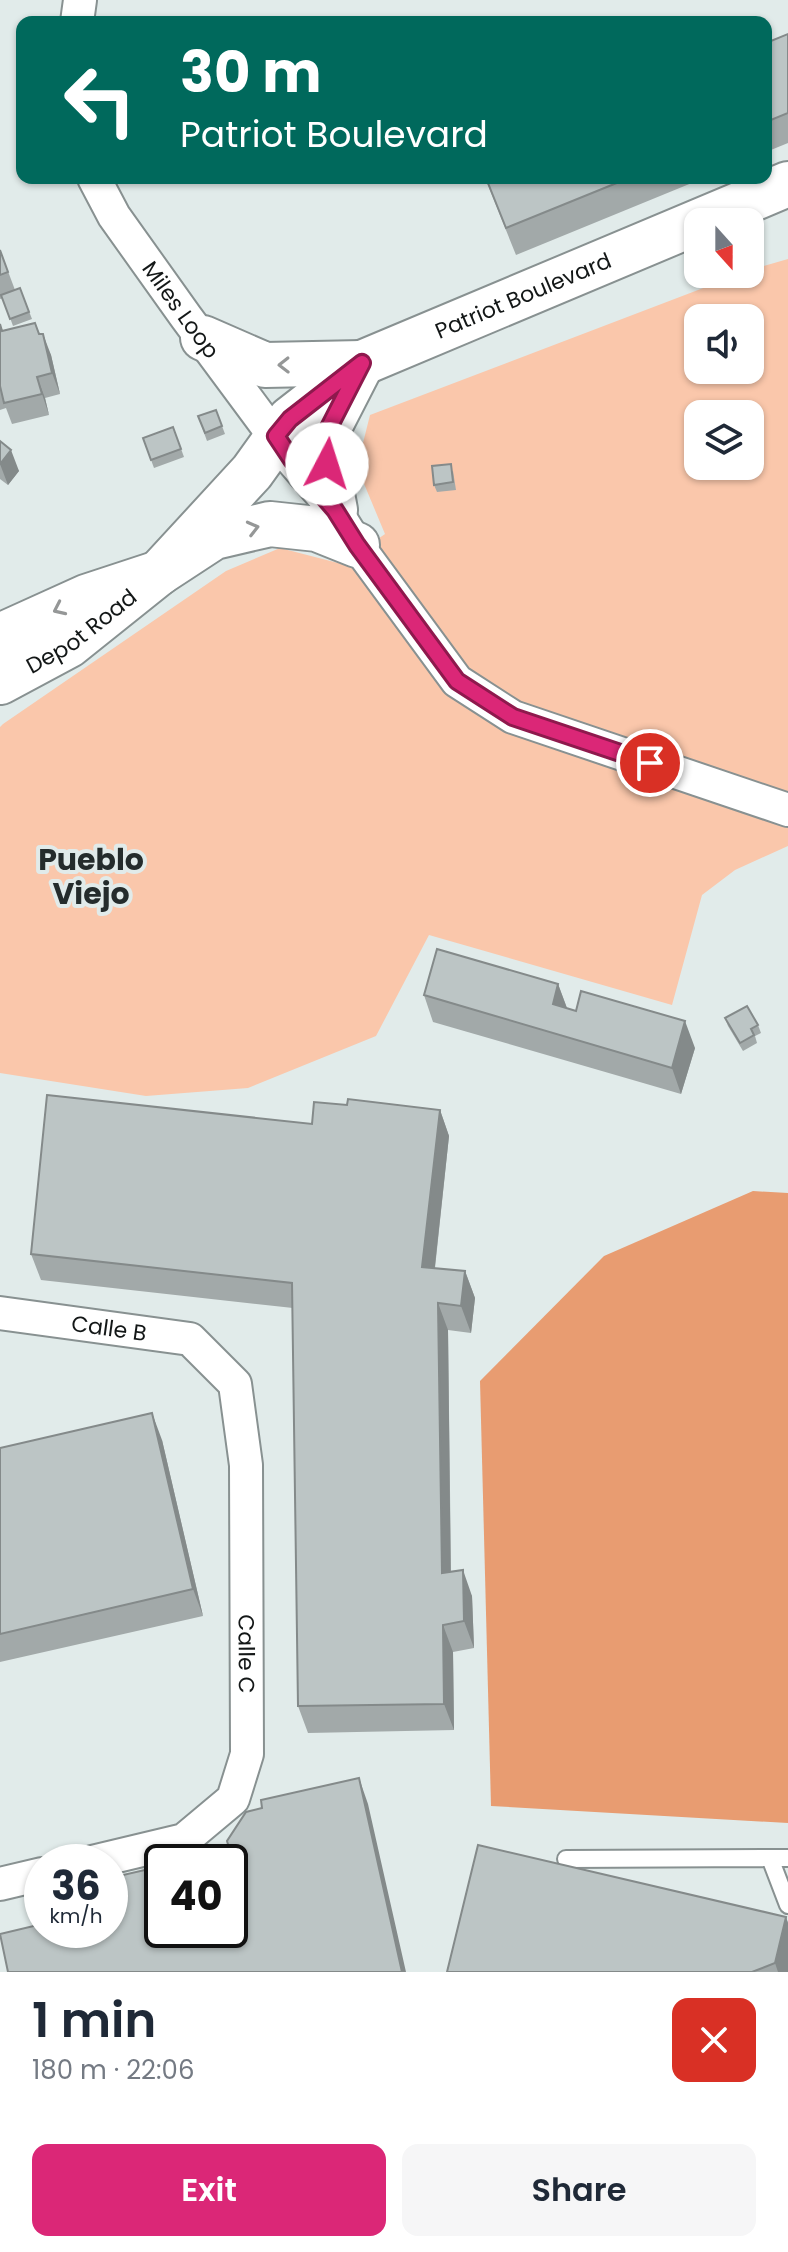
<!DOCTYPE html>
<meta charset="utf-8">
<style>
:root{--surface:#fff;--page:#f6f6f7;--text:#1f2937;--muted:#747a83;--accent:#db2777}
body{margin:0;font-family:Poppins,sans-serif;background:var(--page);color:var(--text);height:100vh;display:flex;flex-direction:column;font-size:30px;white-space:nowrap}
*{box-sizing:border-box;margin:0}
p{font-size:26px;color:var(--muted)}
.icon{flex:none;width:44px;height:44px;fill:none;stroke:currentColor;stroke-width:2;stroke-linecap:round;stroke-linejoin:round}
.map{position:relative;height:1972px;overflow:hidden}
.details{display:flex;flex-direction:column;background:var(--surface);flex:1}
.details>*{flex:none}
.guide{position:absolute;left:16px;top:16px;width:756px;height:168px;border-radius:16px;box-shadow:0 2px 6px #0004;background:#00695c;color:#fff;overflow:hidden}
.needle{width:52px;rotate:159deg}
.fabs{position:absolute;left:684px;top:208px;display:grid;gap:16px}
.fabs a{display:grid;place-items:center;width:80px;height:80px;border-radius:16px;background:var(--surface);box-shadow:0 2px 6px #0004;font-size:40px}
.speed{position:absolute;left:24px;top:1844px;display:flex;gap:16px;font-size:40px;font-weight:700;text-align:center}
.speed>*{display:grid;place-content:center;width:104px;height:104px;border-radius:50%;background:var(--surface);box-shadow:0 2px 6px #0004;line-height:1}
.speed small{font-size:20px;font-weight:400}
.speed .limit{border:4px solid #111;border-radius:12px;background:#fff;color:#111}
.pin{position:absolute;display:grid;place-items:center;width:68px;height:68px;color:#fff;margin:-34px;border:4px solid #fff;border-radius:50%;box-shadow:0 2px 8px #0007}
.me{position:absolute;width:88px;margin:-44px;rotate:5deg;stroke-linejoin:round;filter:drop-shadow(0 0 6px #0008)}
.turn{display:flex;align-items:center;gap:28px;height:168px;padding:0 32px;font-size:36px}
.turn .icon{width:104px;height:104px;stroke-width:2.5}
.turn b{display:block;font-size:56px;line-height:68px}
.round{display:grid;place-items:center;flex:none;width:84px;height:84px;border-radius:16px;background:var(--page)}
.summary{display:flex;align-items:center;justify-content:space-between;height:136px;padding:0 32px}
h1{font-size:48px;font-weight:600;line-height:60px}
.cta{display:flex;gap:16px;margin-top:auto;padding:16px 32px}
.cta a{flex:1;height:92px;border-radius:16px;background:var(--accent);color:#fff;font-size:32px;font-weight:600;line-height:92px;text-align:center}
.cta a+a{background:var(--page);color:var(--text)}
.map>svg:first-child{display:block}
.green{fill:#fac7ab;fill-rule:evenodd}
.forest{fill:#e89c71}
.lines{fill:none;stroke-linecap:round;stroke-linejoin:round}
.lane-casing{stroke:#889191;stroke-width:20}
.street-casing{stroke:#889191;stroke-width:36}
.secondary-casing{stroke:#889191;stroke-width:48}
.lane{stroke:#fff;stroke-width:16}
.street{stroke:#fff;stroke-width:32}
.secondary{stroke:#fff;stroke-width:44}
.wall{fill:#a2a9a9}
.shaded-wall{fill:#848a8a}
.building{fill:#bcc5c5;stroke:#848a8a;stroke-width:2}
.oneway{stroke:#959797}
.route-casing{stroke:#8e194d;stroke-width:20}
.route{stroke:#db2777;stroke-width:14}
.labels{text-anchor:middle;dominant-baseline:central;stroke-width:8;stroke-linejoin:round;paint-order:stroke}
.street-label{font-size:22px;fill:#131717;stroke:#e1ebea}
.district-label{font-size:30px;font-weight:bold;fill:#242c2c;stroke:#e1ebea}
</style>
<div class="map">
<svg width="788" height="1972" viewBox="0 0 788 1972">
<rect width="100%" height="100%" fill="#e1ebea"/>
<path class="green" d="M 788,259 L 788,846 L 735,870 L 702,895 L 672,1005 L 429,935 L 376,1036 L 248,1088 L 146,1096 L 0,1073 L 0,727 L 3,724 L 226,571 L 280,548 L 342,564 L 385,534 L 357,467 L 370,415 L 740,274 L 750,274 L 750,270 ZM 698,318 L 750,318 L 750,370 L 698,370 ZM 698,414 L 750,414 L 750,466 L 698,466 Z"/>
<path class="forest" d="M 753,1191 L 788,1193 L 788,1823 L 491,1806 L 480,1381 L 604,1256 Z"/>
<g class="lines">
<defs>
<path id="lane" d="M 770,1858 L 788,1905
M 566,1859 L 788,1858"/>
<g id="street">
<path d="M 77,22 L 80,0"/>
<path id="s1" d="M 94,178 L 114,216 L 186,317 L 292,460 L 335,510 L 357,545 L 457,681 L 513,717 L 788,810"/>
<path id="s2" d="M 0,1313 L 190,1339 L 235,1384 L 246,1465 L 247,1754 L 233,1799 L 184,1840 L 92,1862"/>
<path d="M 0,1884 L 42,1874"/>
</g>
<g id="secondary">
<path d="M 203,338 L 265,365 L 362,363 L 322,441 L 335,510"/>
<path d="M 0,636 L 86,597 L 159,573 L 214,537 L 270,524 L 317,529 L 357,545"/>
<path id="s3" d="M 0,682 L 69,645 L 159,573 L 252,472 L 290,419 L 362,363 L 788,184"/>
</g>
</defs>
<use href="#lane" class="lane-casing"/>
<use href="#street" class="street-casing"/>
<use href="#secondary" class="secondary-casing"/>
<use href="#lane" class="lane"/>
<use href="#street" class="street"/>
<use href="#secondary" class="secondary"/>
</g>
<path class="wall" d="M 788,34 L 788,143 L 766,152 L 766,43 Z
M 485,178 L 704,178 L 516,255 Z
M 0,250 L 15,290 L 20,288 L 32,319 L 13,326 L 3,298 L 0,299 Z
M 35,323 L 40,334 L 51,355 L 60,394 L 45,398 L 49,415 L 12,424 L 6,408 L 0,410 L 0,324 L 2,331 Z
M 216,410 L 225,434 L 207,441 L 198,416 Z
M 173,427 L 184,457 L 154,468 L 143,438 Z
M 0,441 L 19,471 L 8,485 L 0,479 Z
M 453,471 L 456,490 L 437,492 L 434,485 Z
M 558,984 L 567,1008 L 695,1048 L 681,1094 L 433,1022 L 424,995 Z
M 725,1018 L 758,1025 L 761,1033 L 755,1036 L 757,1043 L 743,1051 L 728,1026 Z
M 347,1105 L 440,1110 L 449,1136 L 435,1268 L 465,1271 L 475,1298 L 471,1333 L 448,1330 L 451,1571 L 472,1596 L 474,1648 L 453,1652 L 454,1730 L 308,1733 L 298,1706 L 293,1308 L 41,1280 L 31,1254 L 312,1124 Z
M 162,1440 L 203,1616 L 0,1662 L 0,1448 Z
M 786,1917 L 788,1923 L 788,1972 L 447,1972 Z"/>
<path class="shaded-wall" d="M 43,334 L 51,355 L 60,394 L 52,373 Z
M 37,377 L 45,398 L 49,415 L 42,394 Z
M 11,450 L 19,471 L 8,485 L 0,464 Z
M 558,984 L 568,1011 L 553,1004 Z
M 685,1021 L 695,1048 L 681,1094 L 672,1068 Z
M 440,1110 L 449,1136 L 432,1293 L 422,1267 Z
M 465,1271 L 475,1298 L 471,1333 L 461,1306 Z
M 438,1303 L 448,1330 L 451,1599 L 442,1573 Z
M 152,1413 L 162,1440 L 203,1616 L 193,1589 Z
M 463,1570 L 472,1596 L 474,1648 L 464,1621 Z
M 443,1625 L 453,1652 L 454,1730 L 444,1704 Z
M 359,1778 L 368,1804 L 406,1972 L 402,1972 Z
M 786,1917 L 788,1923 L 788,1972 L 778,1972 L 775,1963 Z"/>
<path class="building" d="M 788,34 L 788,113 L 766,122 L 766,43 Z
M 486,178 L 629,178 L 506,228 Z
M 0,250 L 8,272 L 0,275 Z
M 20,288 L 29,312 L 10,319 L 1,295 Z
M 35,323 L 39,334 L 43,334 L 52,373 L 37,377 L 42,394 L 4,403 L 0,386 L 0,324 L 2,331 Z
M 216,410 L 222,426 L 205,433 L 198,416 Z
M 173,427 L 181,449 L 151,460 L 143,438 Z
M 0,441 L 11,450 L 0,464 Z
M 451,464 L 453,482 L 434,485 L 432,466 Z
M 437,949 L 558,984 L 553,1004 L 576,1011 L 581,991 L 685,1021 L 672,1068 L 424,995 Z
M 747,1006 L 758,1025 L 751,1029 L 754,1035 L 740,1043 L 725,1018 Z
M 47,1095 L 312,1124 L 314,1102 L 347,1105 L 348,1099 L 440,1110 L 422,1267 L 465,1271 L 461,1306 L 438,1303 L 442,1573 L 463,1570 L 464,1621 L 443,1625 L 444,1704 L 298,1706 L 292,1283 L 31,1254 Z
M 152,1413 L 193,1589 L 0,1634 L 0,1448 Z
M 359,1778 L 402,1972 L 8,1972 L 0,1934 L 42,1924 L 42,1930 L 110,1930 L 110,1878 L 162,1866 L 162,1930 L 230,1930 L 230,1862 L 180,1862 L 230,1851 L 227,1841 L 246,1812 L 262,1808 L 261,1800 Z
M 478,1845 L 786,1917 L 775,1963 L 752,1972 L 447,1972 Z"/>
<defs><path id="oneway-chevron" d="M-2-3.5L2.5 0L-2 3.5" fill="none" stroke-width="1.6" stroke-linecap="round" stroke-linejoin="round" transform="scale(2)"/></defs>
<g class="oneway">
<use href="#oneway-chevron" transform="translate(284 365) rotate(179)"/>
<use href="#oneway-chevron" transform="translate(253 528) rotate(-14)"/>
<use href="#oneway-chevron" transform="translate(59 609) rotate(155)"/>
</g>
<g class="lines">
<defs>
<path id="route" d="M 327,464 L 322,441 L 362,363 L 290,419 L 276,436 L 292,460 L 335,510 L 357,545 L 457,681 L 513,717 L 650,763"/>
</defs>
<use href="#route" class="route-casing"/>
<use href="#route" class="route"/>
</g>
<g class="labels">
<g class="street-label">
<text stroke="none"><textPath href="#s3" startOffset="662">Patriot Boulevard</textPath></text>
<text stroke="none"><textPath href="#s1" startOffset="158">Miles Loop</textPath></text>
<text stroke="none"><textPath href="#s3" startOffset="96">Depot Road</textPath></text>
<text stroke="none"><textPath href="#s2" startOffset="110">Calle B</textPath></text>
<text stroke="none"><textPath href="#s2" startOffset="526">Calle C</textPath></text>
</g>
<g class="district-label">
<text x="91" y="859">Pueblo<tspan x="91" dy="34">Viejo</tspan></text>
</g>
</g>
</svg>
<div class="fabs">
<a><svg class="needle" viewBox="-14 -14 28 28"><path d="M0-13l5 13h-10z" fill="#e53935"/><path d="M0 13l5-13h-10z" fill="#747a83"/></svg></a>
<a><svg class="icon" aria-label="sound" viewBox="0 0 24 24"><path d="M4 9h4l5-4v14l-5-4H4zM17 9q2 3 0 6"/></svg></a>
<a><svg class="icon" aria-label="layers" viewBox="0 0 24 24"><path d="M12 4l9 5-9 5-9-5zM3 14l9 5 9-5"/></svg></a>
</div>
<div class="speed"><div>36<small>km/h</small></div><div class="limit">40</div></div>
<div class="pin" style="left:650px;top:763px;background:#d93025"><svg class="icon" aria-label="arrive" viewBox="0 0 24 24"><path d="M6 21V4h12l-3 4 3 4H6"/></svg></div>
<svg class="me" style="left:327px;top:464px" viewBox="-20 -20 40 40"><circle r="19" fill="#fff"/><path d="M0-13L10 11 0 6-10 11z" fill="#db2777"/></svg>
<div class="guide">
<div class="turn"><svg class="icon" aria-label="left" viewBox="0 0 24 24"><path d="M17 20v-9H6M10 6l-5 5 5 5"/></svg><div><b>30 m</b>Patriot Boulevard</div></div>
</div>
</div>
<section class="details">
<div class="summary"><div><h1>1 min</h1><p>180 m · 22:06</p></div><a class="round" style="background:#d93025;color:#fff"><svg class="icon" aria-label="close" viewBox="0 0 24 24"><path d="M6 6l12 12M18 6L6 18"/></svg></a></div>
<div class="cta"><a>Exit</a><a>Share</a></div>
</section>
